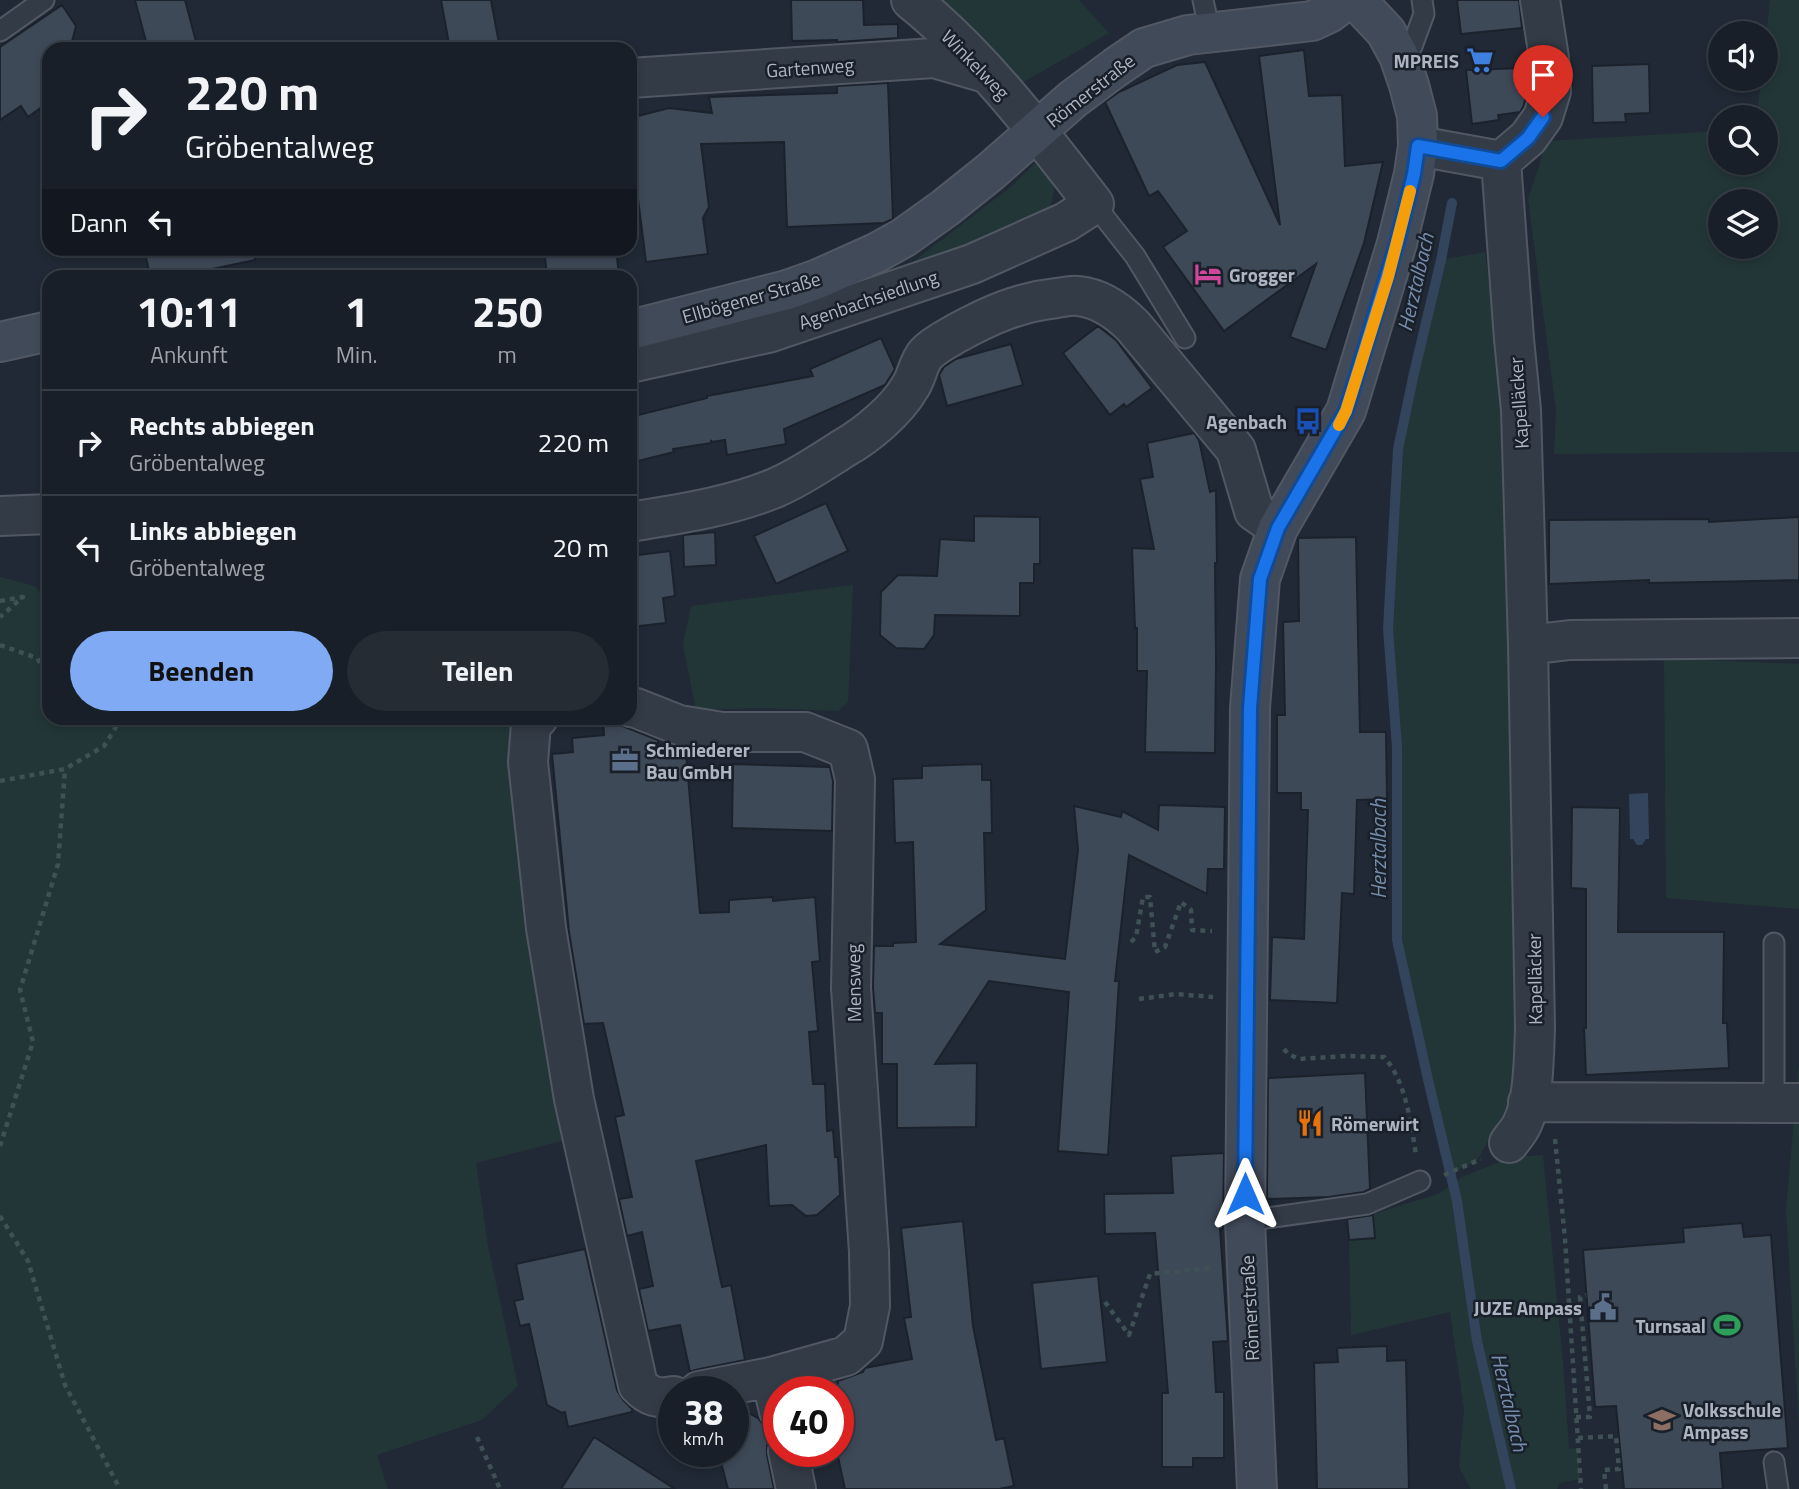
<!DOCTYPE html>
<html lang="de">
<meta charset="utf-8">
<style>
:root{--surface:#181f28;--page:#252c34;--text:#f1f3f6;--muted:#9fa2a8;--line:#363d45;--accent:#80abf4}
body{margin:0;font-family:"Titillium Web",sans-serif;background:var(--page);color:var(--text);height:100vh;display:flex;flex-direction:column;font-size:26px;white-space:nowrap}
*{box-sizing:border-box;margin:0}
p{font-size:23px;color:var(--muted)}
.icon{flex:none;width:38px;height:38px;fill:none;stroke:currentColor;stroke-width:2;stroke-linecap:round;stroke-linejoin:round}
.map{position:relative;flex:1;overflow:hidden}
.sheet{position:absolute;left:42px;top:270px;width:595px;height:455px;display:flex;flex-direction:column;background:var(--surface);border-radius:21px;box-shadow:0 4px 10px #0003,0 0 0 2px var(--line)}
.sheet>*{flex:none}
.guide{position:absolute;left:42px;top:42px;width:595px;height:214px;border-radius:21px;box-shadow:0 4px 10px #0003,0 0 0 2px var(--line);background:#181f28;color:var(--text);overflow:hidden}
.fabs{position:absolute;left:1708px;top:21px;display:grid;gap:14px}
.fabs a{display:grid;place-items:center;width:70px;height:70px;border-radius:50%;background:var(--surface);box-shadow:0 4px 10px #0003,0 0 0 2px var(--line);font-size:35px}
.speed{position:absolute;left:658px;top:1376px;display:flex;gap:14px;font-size:35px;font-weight:700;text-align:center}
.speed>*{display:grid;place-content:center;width:91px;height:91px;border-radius:50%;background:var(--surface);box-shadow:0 4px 10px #0003,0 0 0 2px var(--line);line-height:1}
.speed small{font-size:18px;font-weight:400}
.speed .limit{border:10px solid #d22;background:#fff;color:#111}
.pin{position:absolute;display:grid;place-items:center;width:60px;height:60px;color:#fff;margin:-72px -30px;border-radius:50% 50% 50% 0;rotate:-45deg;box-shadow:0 0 7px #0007}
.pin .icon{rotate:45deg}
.me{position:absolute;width:77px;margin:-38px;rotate:0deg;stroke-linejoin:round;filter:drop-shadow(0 0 5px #0008)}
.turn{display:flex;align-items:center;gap:24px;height:147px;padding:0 28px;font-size:32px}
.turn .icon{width:91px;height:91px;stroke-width:2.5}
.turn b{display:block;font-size:49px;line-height:60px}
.then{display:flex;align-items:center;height:66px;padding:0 28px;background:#0003;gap:14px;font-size:26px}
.eta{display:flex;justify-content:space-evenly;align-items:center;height:119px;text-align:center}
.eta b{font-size:42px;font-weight:700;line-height:49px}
.cta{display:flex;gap:14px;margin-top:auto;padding:14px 28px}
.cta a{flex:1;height:80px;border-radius:42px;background:var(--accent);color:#111;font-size:28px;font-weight:700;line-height:80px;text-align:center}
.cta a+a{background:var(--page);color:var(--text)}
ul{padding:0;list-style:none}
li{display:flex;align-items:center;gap:21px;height:105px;padding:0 28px;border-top:2px solid var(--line)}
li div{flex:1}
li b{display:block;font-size:26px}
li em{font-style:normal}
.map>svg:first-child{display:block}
.green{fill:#233637;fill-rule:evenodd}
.water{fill:#33445d}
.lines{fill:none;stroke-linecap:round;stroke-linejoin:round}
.stream{stroke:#33445d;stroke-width:10}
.building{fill:#3e4958;stroke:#1b222c;stroke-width:2}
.lane-casing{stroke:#515864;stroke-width:23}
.street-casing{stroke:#515864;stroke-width:42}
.secondary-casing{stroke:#515864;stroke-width:42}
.path{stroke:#3f5154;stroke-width:4.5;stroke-dasharray:5 5;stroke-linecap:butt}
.lane{stroke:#333b46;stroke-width:19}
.street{stroke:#333b46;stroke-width:38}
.secondary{stroke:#414a59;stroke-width:38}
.route-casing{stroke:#114b97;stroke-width:18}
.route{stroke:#1a73e8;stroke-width:12}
.slow{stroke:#f59e0b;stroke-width:12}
.labels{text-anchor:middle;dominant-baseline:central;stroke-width:5;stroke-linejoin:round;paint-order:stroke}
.poi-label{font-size:19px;font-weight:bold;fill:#adb5c3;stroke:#19202a;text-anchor:end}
.street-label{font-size:19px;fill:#adb5c3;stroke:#19202a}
.water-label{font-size:21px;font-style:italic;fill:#758cab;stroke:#19202a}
</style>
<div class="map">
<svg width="1799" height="1489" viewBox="0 0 1799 1489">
<rect width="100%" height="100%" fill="#202935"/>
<path class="green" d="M 927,0 L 1079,0 L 1109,33 L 1020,84 Z
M 1770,0 L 1799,0 L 1799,452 L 1554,454 L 1556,409 L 1528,199 L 1547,141 L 1720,131 L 1720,163 L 1766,163 L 1766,117 L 1757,117 L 1761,79 L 1766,79 L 1766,40 ZM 1720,201 L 1766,201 L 1766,247 L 1720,247 Z
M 1036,162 L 1056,180 L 1049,215 L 905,268 L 1012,186 Z
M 1485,252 L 1508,438 L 1519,836 L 1515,1093 L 1476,1162 L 1451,1173 L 1429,1084 L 1397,940 L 1397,748 L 1388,629 L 1398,449 L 1441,260 Z
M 0,577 L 35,586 L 49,605 L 49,718 L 523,718 L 566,1140 L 476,1163 L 488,1246 L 518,1386 L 482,1420 L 377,1455 L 388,1489 L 0,1489 Z
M 853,585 L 848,702 L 838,711 L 760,708 L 696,710 L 683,645 L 691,606 Z
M 1664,658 L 1799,664 L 1799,909 L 1666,898 Z
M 1799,1062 L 1799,1426 L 1786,1210 Z
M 1543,1155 L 1563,1362 L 1569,1449 L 1578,1448 L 1580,1479 L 1560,1483 L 1557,1489 L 1471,1489 L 1459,1467 L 1464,1409 L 1450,1312 L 1351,1335 L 1349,1240 L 1375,1238 L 1373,1214 L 1438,1194 L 1462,1177 L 1511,1157 Z"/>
<path class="water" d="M 1648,793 L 1649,839 L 1646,839 L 1642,845 L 1637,845 L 1633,839 L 1630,839 L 1629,794 Z"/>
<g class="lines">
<path class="stream" d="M 1452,203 L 1441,260 L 1414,373 L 1398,449 L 1388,629 L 1397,747 L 1397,940 L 1429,1084 L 1457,1201 L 1477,1341 L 1511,1489"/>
</g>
<path class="building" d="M 135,0 L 185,0 L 198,49 L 148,49 Z
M 441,0 L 491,0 L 500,49 L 450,49 Z
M 791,0 L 863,0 L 864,25 L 898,24 L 898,38 L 837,42 L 837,40 L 792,41 Z
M 1457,0 L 1519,0 L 1522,28 L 1461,34 Z
M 62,5 L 76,26 L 70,49 L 49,49 L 49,95 L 46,104 L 28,117 L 21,106 L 0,120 L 0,47 Z
M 1304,50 L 1309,96 L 1342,95 L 1345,166 L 1383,162 L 1364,243 L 1326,350 L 1290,337 L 1316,264 L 1224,331 L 1163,247 L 1187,231 L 1158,191 L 1149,196 L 1105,102 L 1119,92 L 1177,65 L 1205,62 L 1280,225 L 1259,56 Z
M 1649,64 L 1650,113 L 1625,114 L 1626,122 L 1593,123 L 1592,66 Z
M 1527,68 L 1529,88 L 1523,107 L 1520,112 L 1498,115 L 1499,120 L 1472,124 L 1466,70 Z
M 888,83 L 893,219 L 884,223 L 787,227 L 784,142 L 701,144 L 709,207 L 703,218 L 708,254 L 646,262 L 630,136 L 630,118 L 669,108 L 712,113 L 709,97 L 837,93 L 837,86 Z
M 144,248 L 254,248 L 255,260 L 179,276 L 150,276 Z
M 544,248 L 616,248 L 619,276 L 547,276 Z
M 1098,326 L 1116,340 L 1152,388 L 1126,407 L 1124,404 L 1110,415 L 1063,353 Z
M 881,338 L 895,369 L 885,385 L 784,429 L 786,444 L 727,455 L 725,440 L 712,442 L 711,440 L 711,443 L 673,449 L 674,452 L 630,463 L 630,417 L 707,398 L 707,396 L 813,376 L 810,369 Z
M 1011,344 L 1023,385 L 947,406 L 939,375 L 944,367 L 956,359 Z
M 1194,433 L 1199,440 L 1210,492 L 1216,490 L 1217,563 L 1215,563 L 1216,660 L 1215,753 L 1145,752 L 1147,671 L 1137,671 L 1137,628 L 1135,628 L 1132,548 L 1154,549 L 1140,479 L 1153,477 L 1147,443 Z
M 826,503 L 848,551 L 776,584 L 754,536 Z
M 974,516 L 1040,517 L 1040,564 L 1034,564 L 1034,583 L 1020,583 L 1020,616 L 935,615 L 934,635 L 924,649 L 896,648 L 880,635 L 881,592 L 898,575 L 937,576 L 940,539 L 974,541 Z
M 1799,517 L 1799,580 L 1649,583 L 1649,580 L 1549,584 L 1549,520 L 1709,519 L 1709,522 Z
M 715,532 L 716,565 L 684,567 L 683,535 Z
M 1356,537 L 1360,732 L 1386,732 L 1387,799 L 1357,800 L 1354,894 L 1342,893 L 1337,1003 L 1270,1000 L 1272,937 L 1304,939 L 1308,810 L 1301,810 L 1301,793 L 1277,793 L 1277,715 L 1285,715 L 1283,622 L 1299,621 L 1298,538 Z
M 670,551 L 675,596 L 663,598 L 666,623 L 630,627 L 630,556 Z
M 612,718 L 617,724 L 658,740 L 658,757 L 686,754 L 700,913 L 729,912 L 729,900 L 773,897 L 773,901 L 815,897 L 820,961 L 812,962 L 818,1031 L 809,1032 L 813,1084 L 825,1084 L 827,1131 L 833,1130 L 835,1157 L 838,1157 L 840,1195 L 817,1215 L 806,1216 L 792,1205 L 769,1206 L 766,1145 L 696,1161 L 722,1287 L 731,1285 L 745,1360 L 695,1370 L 690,1372 L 680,1325 L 648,1331 L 639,1289 L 653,1286 L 642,1232 L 627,1236 L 619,1199 L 632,1197 L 615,1117 L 624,1115 L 603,1023 L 584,1024 L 569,932 L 552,754 L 573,752 L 572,738 L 604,735 L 603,719 Z
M 733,764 L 830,767 L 833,781 L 832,831 L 732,828 Z
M 982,764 L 982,780 L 991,780 L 992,833 L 984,833 L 986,910 L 940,944 L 1065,959 L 1078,850 L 1074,806 L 1121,817 L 1122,811 L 1158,830 L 1159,805 L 1225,807 L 1224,869 L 1208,869 L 1207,894 L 1129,855 L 1115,981 L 1119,981 L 1108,1155 L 1058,1151 L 1069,992 L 989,981 L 935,1064 L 977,1063 L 976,1127 L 897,1128 L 897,1064 L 882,1064 L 882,1013 L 875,1013 L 873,987 L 874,946 L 893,946 L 893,943 L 916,942 L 913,842 L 895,843 L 893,779 L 922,778 L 922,766 Z
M 1572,807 L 1620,808 L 1618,932 L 1724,932 L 1723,1023 L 1727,1023 L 1729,1068 L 1586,1075 L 1584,1028 L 1586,1028 L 1586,889 L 1571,888 Z
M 1365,1073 L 1370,1189 L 1364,1192 L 1329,1197 L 1267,1199 L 1268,1078 Z
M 1224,1153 L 1223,1229 L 1220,1229 L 1228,1341 L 1213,1342 L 1216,1392 L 1224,1392 L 1224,1458 L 1193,1458 L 1193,1467 L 1162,1467 L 1162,1393 L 1168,1393 L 1155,1233 L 1105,1234 L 1104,1194 L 1173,1193 L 1171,1156 Z
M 1373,1215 L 1375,1238 L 1349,1240 L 1347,1219 Z
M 963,1221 L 973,1326 L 996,1440 L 1004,1438 L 1014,1486 L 999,1489 L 845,1489 L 838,1457 L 838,1381 L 863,1372 L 865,1368 L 912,1359 L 904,1318 L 911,1317 L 901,1228 Z
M 1742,1223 L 1744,1237 L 1771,1235 L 1788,1448 L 1720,1453 L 1723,1489 L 1624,1489 L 1616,1406 L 1595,1407 L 1583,1250 L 1684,1242 L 1683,1228 Z
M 585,1249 L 617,1390 L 623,1400 L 632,1409 L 632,1412 L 568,1427 L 565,1412 L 562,1413 L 547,1405 L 529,1324 L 520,1326 L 514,1301 L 523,1299 L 516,1264 Z
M 1098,1276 L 1107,1362 L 1041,1369 L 1032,1283 Z
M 1387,1346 L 1387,1361 L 1406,1360 L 1409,1489 L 1317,1489 L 1314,1363 L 1338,1362 L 1337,1348 Z
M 736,1406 L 758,1418 L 764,1426 L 774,1432 L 774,1434 L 767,1445 L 767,1455 L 774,1489 L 728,1489 L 718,1451 L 733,1451 L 733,1407 Z
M 594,1437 L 675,1489 L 561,1489 Z"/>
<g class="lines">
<defs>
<path id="lane" d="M 1203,0 L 1210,33
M 0,31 L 44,0
M 1405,65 L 1424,14 L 1422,0
M 1094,204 L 1135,256 L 1185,338
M 1774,1103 L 1774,943
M 1245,1221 L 1367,1204 L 1420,1181
M 1774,1462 L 1778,1489"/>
<path id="street" d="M 630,78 L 934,58 L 986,73
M 1418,146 L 1501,161 L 1528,138 L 1543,117 L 1551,91 L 1549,58 L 1540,0
M 1501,161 L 1514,339 L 1521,410 L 1528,645 L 1535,1028 C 1534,1054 1534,1101 1522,1124 C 1519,1131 1513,1137 1509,1143
M 630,363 L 768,333 L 972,264 L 1066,222 L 1094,204 C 1039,133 982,57 911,0
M 0,516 L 49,514
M 630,522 C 679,514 729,507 775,488 C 799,478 822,462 844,448 C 867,435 897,410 910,387 C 917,377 918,363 926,354 C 934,345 947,339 957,333 C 990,315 1019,302 1057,298 C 1064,297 1071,295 1078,296 C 1099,298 1118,311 1133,326 L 1236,450 L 1254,511 L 1278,528
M 1528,645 L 1570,640 L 1799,638
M 630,707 L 636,708 L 679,725 L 722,732 L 805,732 L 848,749 L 855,779 L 851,988 L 869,1252 L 870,1306 L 863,1341 L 846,1356 L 771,1377 L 699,1391
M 538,718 L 531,724 L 528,762 L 546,928 L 574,1099 L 638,1385 C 649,1397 658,1399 674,1396
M 1528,1102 L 1799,1103
M 771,1377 L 779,1411
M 788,1451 L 796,1489"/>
<path id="secondary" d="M 630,330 L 787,290 L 818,279 L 876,253 L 903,238 L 945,208 L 990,172 L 1073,99 L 1116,67 L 1144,48 L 1188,35 L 1312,21 L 1329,13 L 1346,0
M 0,342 L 49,331
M 1257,1489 L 1245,1221 L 1250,708 L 1260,579 L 1278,528 L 1346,411 L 1397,243 L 1414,174 L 1418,146 L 1417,116 L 1409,85 L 1399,56 L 1386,32 L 1356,0"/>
</defs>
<use href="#lane" class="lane-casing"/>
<use href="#street" class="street-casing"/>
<use href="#secondary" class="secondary-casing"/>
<path class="path" d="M 0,601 L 23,597 L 0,617
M 0,645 L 37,658 L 49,677
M 92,718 L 118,724 L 183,718
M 0,781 L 65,769 L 104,746 L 118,724
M 1131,942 L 1136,937 L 1143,897 L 1150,897 L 1155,952 L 1165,947 L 1181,902 L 1191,910 L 1192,930 L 1212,931
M 1139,999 L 1176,994 L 1213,997
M 1284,1049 L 1288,1054 L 1299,1059 L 1346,1056 L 1384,1057 C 1406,1081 1411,1124 1416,1155
M 1555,1139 L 1565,1239 L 1581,1489
M 0,1146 L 33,1042 L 20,990 L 58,864 L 65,769
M 1444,1175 L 1481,1159
M 0,1216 L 28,1261 L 65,1385 L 120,1489
M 1105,1302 L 1129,1335 L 1150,1274 L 1212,1268
M 1576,1417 L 1590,1417 L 1580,1297 L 1586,1295
M 477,1437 L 500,1489
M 1578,1438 L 1618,1436
M 1606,1489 L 1604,1470 L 1619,1469 L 1616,1437"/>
<use href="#lane" class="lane"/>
<use href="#street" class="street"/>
<use href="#secondary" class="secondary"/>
</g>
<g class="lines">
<defs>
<path id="route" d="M 1245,1194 L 1250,708 L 1260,579 L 1278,528 L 1346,411 L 1397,243 L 1414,174 L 1418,146 L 1501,161 L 1528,138 L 1543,117"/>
</defs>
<use href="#route" class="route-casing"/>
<use href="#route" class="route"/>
<path class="slow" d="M 1339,425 L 1346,411 L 1388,277 L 1410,191"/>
</g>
<defs>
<symbol id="supermarket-bare" viewBox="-9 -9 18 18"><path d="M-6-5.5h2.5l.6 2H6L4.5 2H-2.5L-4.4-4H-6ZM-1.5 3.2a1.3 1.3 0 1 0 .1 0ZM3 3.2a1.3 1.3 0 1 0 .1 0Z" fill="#3f7fe0" stroke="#19202a" stroke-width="2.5" paint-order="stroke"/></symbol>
<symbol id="hotel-bare" viewBox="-9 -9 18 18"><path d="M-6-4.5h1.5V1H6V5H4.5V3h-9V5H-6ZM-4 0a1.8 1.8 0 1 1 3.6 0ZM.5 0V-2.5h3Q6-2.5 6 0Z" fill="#d1479c" stroke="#19202a" stroke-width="2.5" paint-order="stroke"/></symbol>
<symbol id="bus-bare" viewBox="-9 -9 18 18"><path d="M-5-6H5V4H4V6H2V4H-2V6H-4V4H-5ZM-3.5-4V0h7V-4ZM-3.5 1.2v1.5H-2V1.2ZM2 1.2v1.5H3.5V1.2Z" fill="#1a4fb4" stroke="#19202a" stroke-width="2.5" paint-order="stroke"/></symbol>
<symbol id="office-bare" viewBox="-9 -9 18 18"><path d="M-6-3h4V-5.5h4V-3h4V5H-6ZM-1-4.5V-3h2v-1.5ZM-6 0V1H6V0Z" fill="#5c6f8a" stroke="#19202a" stroke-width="2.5" paint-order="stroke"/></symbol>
<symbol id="restaurant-bare" viewBox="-9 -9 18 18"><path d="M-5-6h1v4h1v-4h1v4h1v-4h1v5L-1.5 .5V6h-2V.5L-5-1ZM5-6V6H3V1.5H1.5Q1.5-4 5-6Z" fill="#e8710a" stroke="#19202a" stroke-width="2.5" paint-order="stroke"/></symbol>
<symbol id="civic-bare" viewBox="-9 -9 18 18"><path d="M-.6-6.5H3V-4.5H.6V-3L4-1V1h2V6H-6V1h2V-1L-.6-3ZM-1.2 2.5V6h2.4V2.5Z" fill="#5c6f8a" stroke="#19202a" stroke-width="2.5" paint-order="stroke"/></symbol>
<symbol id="stadium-bare" viewBox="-9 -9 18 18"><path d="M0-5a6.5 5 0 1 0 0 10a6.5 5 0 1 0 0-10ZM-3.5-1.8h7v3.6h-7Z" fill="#2e9e5b" stroke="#19202a" stroke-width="2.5" paint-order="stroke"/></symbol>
<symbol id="school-bare" viewBox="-9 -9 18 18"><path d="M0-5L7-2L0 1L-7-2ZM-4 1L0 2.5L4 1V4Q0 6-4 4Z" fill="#8d6e63" stroke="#19202a" stroke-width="2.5" paint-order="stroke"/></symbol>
</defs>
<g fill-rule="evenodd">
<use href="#supermarket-bare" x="1461" y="41" width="38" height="38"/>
<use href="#hotel-bare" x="1189" y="255" width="38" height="38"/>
<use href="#bus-bare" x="1289" y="402" width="38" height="38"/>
<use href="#office-bare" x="606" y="741" width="38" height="38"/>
<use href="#restaurant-bare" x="1291" y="1104" width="38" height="38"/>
<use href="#civic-bare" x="1584" y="1288" width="38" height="38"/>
<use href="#stadium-bare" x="1708" y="1306" width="38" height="38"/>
<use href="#school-bare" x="1643" y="1401" width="38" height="38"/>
</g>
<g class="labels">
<g class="poi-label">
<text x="1459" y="60">MPREIS</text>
<text x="1229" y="274" text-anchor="start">Grogger</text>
<text x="1287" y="421">Agenbach</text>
<text x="646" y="749" text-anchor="start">Schmiederer<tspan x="646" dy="22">Bau GmbH</tspan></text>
<text x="1331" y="1123" text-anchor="start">Römerwirt</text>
<text x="1582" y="1307">JUZE Ampass</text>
<text x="1706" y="1325">Turnsaal</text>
<text x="1683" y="1409" text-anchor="start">Volksschule<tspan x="1683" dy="22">Ampass</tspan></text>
</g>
<g class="street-label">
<text transform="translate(976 64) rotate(46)">Winkelweg</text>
<text transform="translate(810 67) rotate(-4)">Gartenweg</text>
<text transform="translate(1090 90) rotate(-38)">Römerstraße</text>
<text transform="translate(751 297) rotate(-16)">Ellbögener Straße</text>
<text transform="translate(868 299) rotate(-19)">Agenbachsiedlung</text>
<text transform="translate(1518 403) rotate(-94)">Kapelläcker</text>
<text transform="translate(1534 979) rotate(-91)">Kapelläcker</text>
<text transform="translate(853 983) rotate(-91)">Mensweg</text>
<text transform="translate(1249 1308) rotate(-93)">Römerstraße</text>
</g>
<g class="water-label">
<text transform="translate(1415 282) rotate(-77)">Herztalbach</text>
<text transform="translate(1378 849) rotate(-90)">Herztalbach</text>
<text transform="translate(1510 1402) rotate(77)">Herztalbach</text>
</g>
</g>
</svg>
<div class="fabs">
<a><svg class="icon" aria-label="sound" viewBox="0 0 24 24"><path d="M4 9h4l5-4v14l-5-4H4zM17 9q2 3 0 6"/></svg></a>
<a><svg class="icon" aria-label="search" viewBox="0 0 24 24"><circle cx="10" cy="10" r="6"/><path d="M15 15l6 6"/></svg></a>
<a><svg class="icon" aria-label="layers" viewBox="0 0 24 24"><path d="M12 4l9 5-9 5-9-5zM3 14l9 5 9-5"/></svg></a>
</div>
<div class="speed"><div>38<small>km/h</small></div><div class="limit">40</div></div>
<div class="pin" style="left:1543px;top:117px;background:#d93025"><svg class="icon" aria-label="arrive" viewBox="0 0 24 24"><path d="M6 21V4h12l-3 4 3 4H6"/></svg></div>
<svg class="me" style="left:1245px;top:1194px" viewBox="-20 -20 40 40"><path d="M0-17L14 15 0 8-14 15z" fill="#1a73e8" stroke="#fff" stroke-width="4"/></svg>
<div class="guide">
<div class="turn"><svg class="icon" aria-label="right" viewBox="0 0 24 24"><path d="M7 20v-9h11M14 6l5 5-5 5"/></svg><div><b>220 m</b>Gröbentalweg</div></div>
<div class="then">Dann<svg class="icon" aria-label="left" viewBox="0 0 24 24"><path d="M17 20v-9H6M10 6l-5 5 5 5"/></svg></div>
</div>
<section class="sheet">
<div class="eta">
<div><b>10:11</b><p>Ankunft</p></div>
<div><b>1</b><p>Min.</p></div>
<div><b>250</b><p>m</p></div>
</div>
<ul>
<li><svg class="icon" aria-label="right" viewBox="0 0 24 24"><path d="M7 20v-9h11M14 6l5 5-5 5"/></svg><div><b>Rechts abbiegen</b><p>Gröbentalweg</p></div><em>220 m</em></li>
<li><svg class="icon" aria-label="left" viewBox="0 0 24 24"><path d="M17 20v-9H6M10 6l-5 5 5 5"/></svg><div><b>Links abbiegen</b><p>Gröbentalweg</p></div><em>20 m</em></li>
</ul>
<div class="cta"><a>Beenden</a><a>Teilen</a></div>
</section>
</div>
